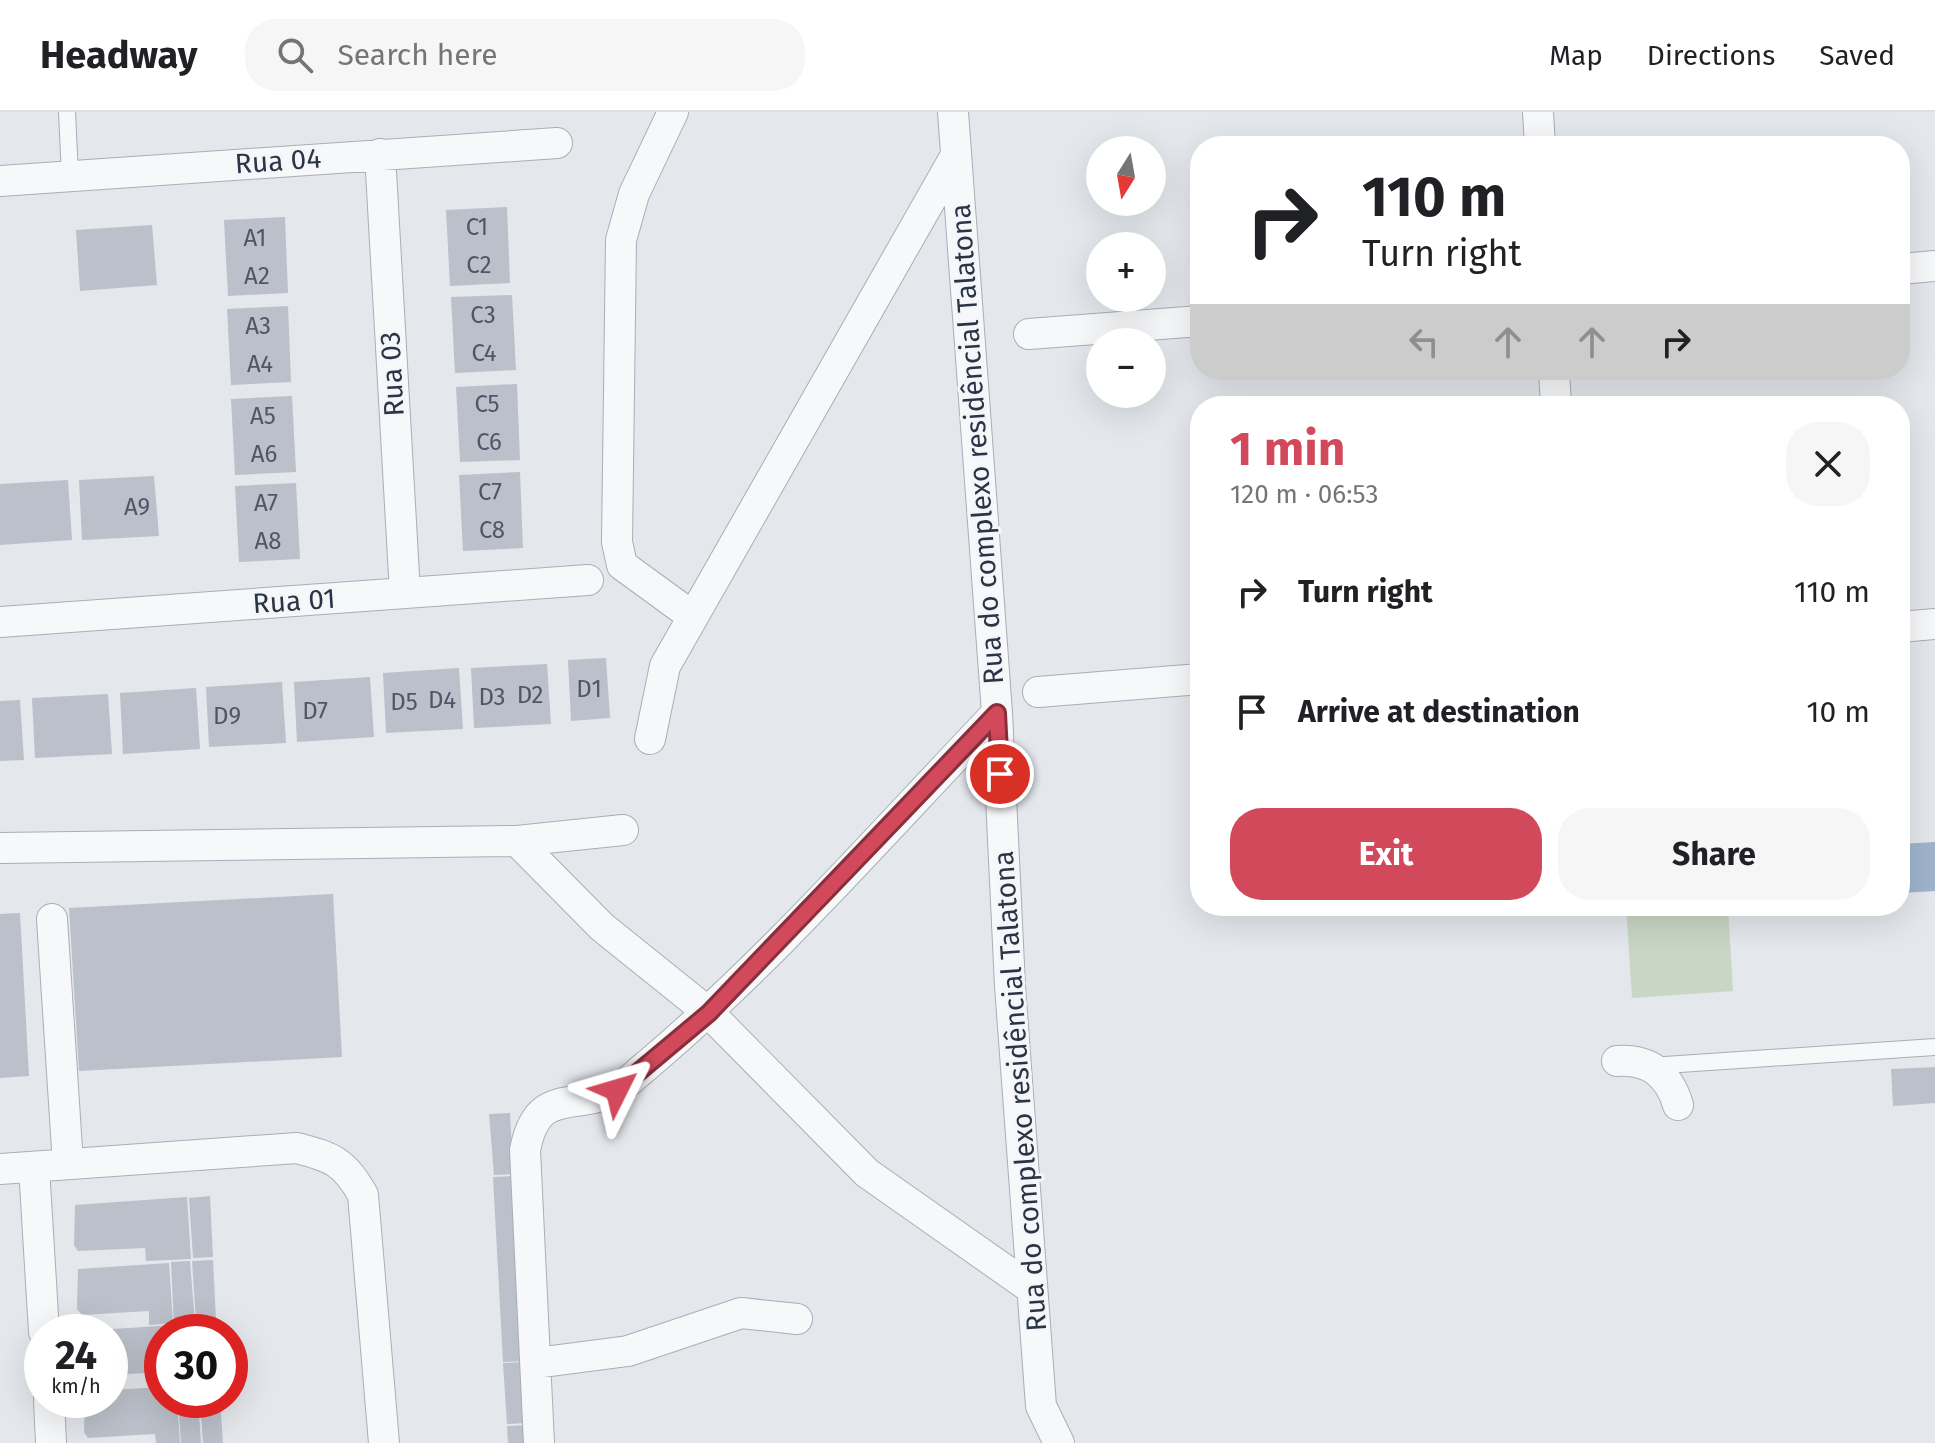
<!DOCTYPE html>
<meta charset="utf-8">
<style>
:root{--surface:#fff;--page:#f6f6f6;--text:#202124;--muted:#757577;--line:#e0e0e0;--accent:#d1495b}
body{margin:0;font-family:"Fira Sans",sans-serif;background:var(--page);color:var(--text);height:100vh;display:flex;flex-direction:column;font-size:30px;white-space:nowrap}
*{box-sizing:border-box;margin:0}
p{font-size:26px;color:var(--muted)}
.icon{flex:none;width:44px;height:44px;fill:none;stroke:currentColor;stroke-width:2;stroke-linecap:round;stroke-linejoin:round}
.map{position:relative;flex:1;overflow:hidden}
.drawer{position:absolute;left:1190px;top:284px;width:720px;height:520px;display:flex;flex-direction:column;background:var(--surface);border-radius:32px;box-shadow:0 8px 32px #0002}
.drawer>*{flex:none}
.guide{position:absolute;left:1190px;top:24px;width:720px;height:244px;border-radius:32px;box-shadow:0 8px 32px #0002;background:#fff;color:var(--text);overflow:hidden}
.needle{width:52px;rotate:191deg}
.controls{position:absolute;left:1086px;top:24px;display:grid;gap:16px}
.controls a{display:grid;place-items:center;width:80px;height:80px;border-radius:50%;background:var(--surface);box-shadow:0 8px 32px #0002;font-size:40px}
.speed{position:absolute;left:24px;top:1202px;display:flex;gap:16px;font-size:40px;font-weight:700;text-align:center}
.speed>*{display:grid;place-content:center;width:104px;height:104px;border-radius:50%;background:var(--surface);box-shadow:0 8px 32px #0002;line-height:1}
.speed small{font-size:20px;font-weight:400}
.speed .limit{border:12px solid #d22;background:#fff;color:#111}
.pin{position:absolute;display:grid;place-items:center;width:68px;height:68px;color:#fff;margin:-34px;border:4px solid #fff;border-radius:50%;box-shadow:0 2px 8px #0007}
.me{position:absolute;width:88px;margin:-44px;rotate:50deg;stroke-linejoin:round;filter:drop-shadow(0 0 6px #0008)}
.turn{display:flex;align-items:center;gap:28px;height:168px;padding:0 40px;font-size:36px}
.turn .icon{width:104px;height:104px;stroke-width:2.5}
.turn b{display:block;font-size:56px;line-height:68px}
.lanes{display:flex;align-items:center;height:76px;padding:0 40px;background:#0003;justify-content:center;gap:40px;direction:ltr}
.lanes .off{opacity:.35}
.round{display:grid;place-items:center;flex:none;width:84px;height:84px;border-radius:32px;background:var(--page)}
.head{display:flex;align-items:center;justify-content:space-between;height:136px;padding:0 40px}
h1{font-size:48px;font-weight:700;line-height:60px;color:var(--accent)}
.cta{display:flex;gap:16px;margin-top:auto;padding:16px 40px}
.cta a{flex:1;height:92px;border-radius:32px;background:var(--accent);color:#fff;font-size:32px;font-weight:700;line-height:92px;text-align:center}
.cta a+a{background:var(--page);color:var(--text)}
ul{padding:0;list-style:none}
li{display:flex;align-items:center;gap:24px;height:120px;padding:0 40px}
li div{flex:1}
li b{display:block;font-size:30px}
li em{font-style:normal}
header{display:flex;align-items:center;gap:48px;box-sizing:border-box;height:112px;padding:0 40px;background:var(--surface);border-bottom:2px solid var(--line)}
header strong{font-size:38px}
nav{display:flex;gap:44px;margin-inline-start:auto;font-size:28px}
.search{width:560px;height:72px;background:var(--page);display:flex;align-items:center;gap:20px;box-sizing:border-box;padding:0 28px;border-radius:32px;color:var(--muted);font-size:30px}
.map>svg:first-child{display:block}
.green{fill:#c9d6c5}
.water{fill:#9fb4cc}
.building{fill:#bbc0ca}
.lines{fill:none;stroke-linecap:round;stroke-linejoin:round}
.lane-casing{stroke:#a9aeb7;stroke-width:18}
.street-casing{stroke:#a9aeb7;stroke-width:32}
.lane{stroke:#f7f8fa;stroke-width:16}
.street{stroke:#f7f8fa;stroke-width:30}
.route-casing{stroke:#882f3b;stroke-width:20}
.route{stroke:#d1495b;stroke-width:14}
.labels{text-anchor:middle;dominant-baseline:central;stroke-width:6;stroke-linejoin:round;paint-order:stroke}
.number-label{font-size:24px;fill:#4f5766}
.street-label{font-size:28px;fill:#2b3445;stroke:#f4f6f9}
</style>
<header>
<strong>Headway</strong>
<div class="search"><svg class="icon" aria-label="search" viewBox="0 0 24 24"><circle cx="10" cy="10" r="6"/><path d="M15 15l6 6"/></svg>Search here</div>
<nav><a>Map</a><a>Directions</a><a>Saved</a></nav>
</header>
<div class="map">
<svg width="1935" height="1331" viewBox="0 0 1935 1331">
<rect width="100%" height="100%" fill="#e4e7ec"/>
<path class="green" d="M 1626,794 L 1728,794 L 1733,879 L 1632,886 Z"/>
<path class="water" d="M 1935,730 L 1935,779 L 1900,781 L 1900,732 Z"/>
<path class="building" d="M 507,95 L 510,171 L 450,174 L 446,98 Z
M 285,105 L 288,181 L 228,184 L 224,108 Z
M 152,113 L 157,173 L 80,179 L 76,118 Z
M 512,183 L 516,258 L 455,261 L 451,185 Z
M 288,194 L 291,270 L 231,273 L 227,197 Z
M 517,272 L 520,348 L 460,350 L 456,275 Z
M 292,284 L 296,360 L 235,363 L 231,287 Z
M 520,360 L 523,436 L 463,439 L 459,363 Z
M 154,364 L 159,424 L 82,428 L 79,368 Z
M 68,368 L 72,428 L 0,433 L 0,372 Z
M 296,371 L 300,447 L 239,450 L 235,374 Z
M 606,546 L 610,606 L 571,609 L 568,548 Z
M 547,552 L 551,612 L 474,616 L 471,556 Z
M 459,556 L 463,617 L 386,621 L 383,561 Z
M 370,565 L 374,625 L 297,630 L 294,570 Z
M 282,570 L 286,631 L 209,635 L 206,575 Z
M 196,576 L 200,637 L 123,642 L 120,581 Z
M 108,582 L 112,642 L 35,646 L 32,586 Z
M 20,588 L 24,648 L 0,649 L 0,589 Z
M 333,782 L 342,945 L 79,959 L 69,796 Z
M 20,801 L 29,964 L 0,966 L 0,802 Z
M 1935,955 L 1935,991 L 1893,994 L 1891,957 Z
M 510,1001 L 513,1062 L 494,1063 L 489,1002 Z
M 513,1064 L 524,1249 L 503,1250 L 493,1065 Z
M 210,1084 L 213,1145 L 193,1146 L 189,1086 Z
M 187,1085 L 191,1147 L 146,1149 L 145,1136 L 78,1139 L 74,1133 L 75,1093 Z
M 213,1148 L 216,1208 L 196,1209 L 192,1149 Z
M 190,1149 L 195,1211 L 216,1209 L 216,1220 L 162,1220 L 162,1260 L 110,1263 L 110,1220 L 97,1218 L 174,1213 L 171,1150 Z
M 169,1151 L 173,1211 L 149,1213 L 149,1199 L 82,1203 L 77,1197 L 78,1157 Z
M 523,1250 L 527,1311 L 507,1312 L 503,1251 Z
M 162,1275 L 162,1288 L 177,1288 L 180,1331 L 156,1331 L 155,1322 L 88,1326 L 84,1320 L 85,1288 L 110,1288 L 110,1278 Z
M 178,1288 L 198,1288 L 201,1331 L 181,1331 Z
M 200,1288 L 220,1288 L 223,1331 L 203,1331 Z
M 527,1313 L 528,1331 L 508,1331 L 507,1314 Z"/>
<g class="lines">
<defs>
<path id="lane" d="M 67,0 L 70,63
M 1650,954 L 1935,935"/>
<path id="street" d="M 673,0 L 634,82 L 621,128 L 617,430 L 622,453 L 692,504
M 953,0 L 997,601 L 1010,874 L 1041,1294 L 1059,1331
M 1538,0 L 1540,34
M 380,42 L 405,481
M 0,69 L 557,31
M 1900,157 L 1935,154
M 1029,222 L 1200,209
M 1554,258 L 1556,294
M 0,510 L 588,468
M 1900,515 L 1935,512
M 1038,580 L 1200,567
M 650,627 L 665,554 L 955,45
M 517,729 L 602,815 L 709,901 L 867,1061 L 1032,1177
M 0,736 L 517,729 L 623,718
M 52,807 L 68,1052
M 1617,949 C 1649,947 1669,962 1678,993
M 34,1055 L 44,1220
M 0,1057 L 297,1036 C 332,1045 345,1050 363,1083 L 384,1331
M 536,1251 L 628,1239 L 741,1201 L 797,1207
M 49,1288 L 51,1331
M 539,1331 L 525,1038 C 538,973 573,1000 616,978 C 626,973 636,962 645,955 C 772,848 882,721 997,601"/>
</defs>
<use href="#lane" class="lane-casing"/>
<use href="#street" class="street-casing"/>
<use href="#lane" class="lane"/>
<use href="#street" class="street"/>
</g>
<g class="lines">
<defs>
<path id="route" d="M 617,978 L 709,901 L 997,601 L 1000,662"/>
</defs>
<use href="#route" class="route-casing"/>
<use href="#route" class="route"/>
</g>
<g class="labels">
<g class="number-label">
<text x="477" y="115">C1</text>
<text x="255" y="126">A1</text>
<text x="479" y="153">C2</text>
<text x="257" y="164">A2</text>
<text x="483" y="203">C3</text>
<text x="258" y="214">A3</text>
<text x="484" y="241">C4</text>
<text x="260" y="252">A4</text>
<text x="487" y="292">C5</text>
<text x="263" y="304">A5</text>
<text x="489" y="330">C6</text>
<text x="264" y="342">A6</text>
<text x="490" y="380">C7</text>
<text x="266" y="391">A7</text>
<text x="137" y="395">A9</text>
<text x="492" y="418">C8</text>
<text x="268" y="429">A8</text>
<text x="589" y="577">D1</text>
<text x="530" y="583">D2</text>
<text x="492" y="585">D3</text>
<text x="442" y="588">D4</text>
<text x="404" y="590">D5</text>
<text x="315" y="599">D7</text>
<text x="227" y="604">D9</text>
</g>
<g class="street-label">
<text transform="translate(278 49) rotate(-4)">Rua 04</text>
<text transform="translate(392 262) rotate(-93)">Rua 03</text>
<text transform="translate(977 332) rotate(-94)">Rua do complexo residêncial Talatona</text>
<text transform="translate(294 489) rotate(-4)">Rua 01</text>
<text transform="translate(1020 979) rotate(-94)">Rua do complexo residêncial Talatona</text>
</g>
</g>
</svg>
<div class="controls">
<a><svg class="needle" viewBox="-14 -14 28 28"><path d="M0-13l5 13h-10z" fill="#e53935"/><path d="M0 13l5-13h-10z" fill="#757577"/></svg></a>
<a>+</a>
<a>−</a>
</div>
<div class="speed"><div>24<small>km/h</small></div><div class="limit">30</div></div>
<div class="pin" style="left:1000px;top:662px;background:#d93025"><svg class="icon" aria-label="arrive" viewBox="0 0 24 24"><path d="M6 21V4h12l-3 4 3 4H6"/></svg></div>
<svg class="me" style="left:617px;top:978px" viewBox="-20 -20 40 40"><path d="M0-17L14 15 0 8-14 15z" fill="#d1495b" stroke="#fff" stroke-width="4"/></svg>
<div class="guide">
<div class="turn"><svg class="icon" aria-label="right" viewBox="0 0 24 24"><path d="M7 20v-9h11M14 6l5 5-5 5"/></svg><div><b>110 m</b>Turn right</div></div>
<div class="lanes"><svg class="icon off" aria-label="left" viewBox="0 0 24 24"><path d="M17 20v-9H6M10 6l-5 5 5 5"/></svg><svg class="icon off" aria-label="ahead" viewBox="0 0 24 24"><path d="M12 20V5M6 11l6-6 6 6"/></svg><svg class="icon off" aria-label="ahead" viewBox="0 0 24 24"><path d="M12 20V5M6 11l6-6 6 6"/></svg><svg class="icon" aria-label="right" viewBox="0 0 24 24"><path d="M7 20v-9h11M14 6l5 5-5 5"/></svg></div>
</div>
<section class="drawer">
<div class="head"><div><h1>1 min</h1><p>120 m · 06:53</p></div><a class="round"><svg class="icon" aria-label="close" viewBox="0 0 24 24"><path d="M6 6l12 12M18 6L6 18"/></svg></a></div>
<ul>
<li><svg class="icon" aria-label="right" viewBox="0 0 24 24"><path d="M7 20v-9h11M14 6l5 5-5 5"/></svg><div><b>Turn right</b></div><em>110 m</em></li>
<li><svg class="icon" aria-label="arrive" viewBox="0 0 24 24"><path d="M6 21V4h12l-3 4 3 4H6"/></svg><div><b>Arrive at destination</b></div><em>10 m</em></li>
</ul>
<div class="cta"><a>Exit</a><a>Share</a></div>
</section>
</div>
